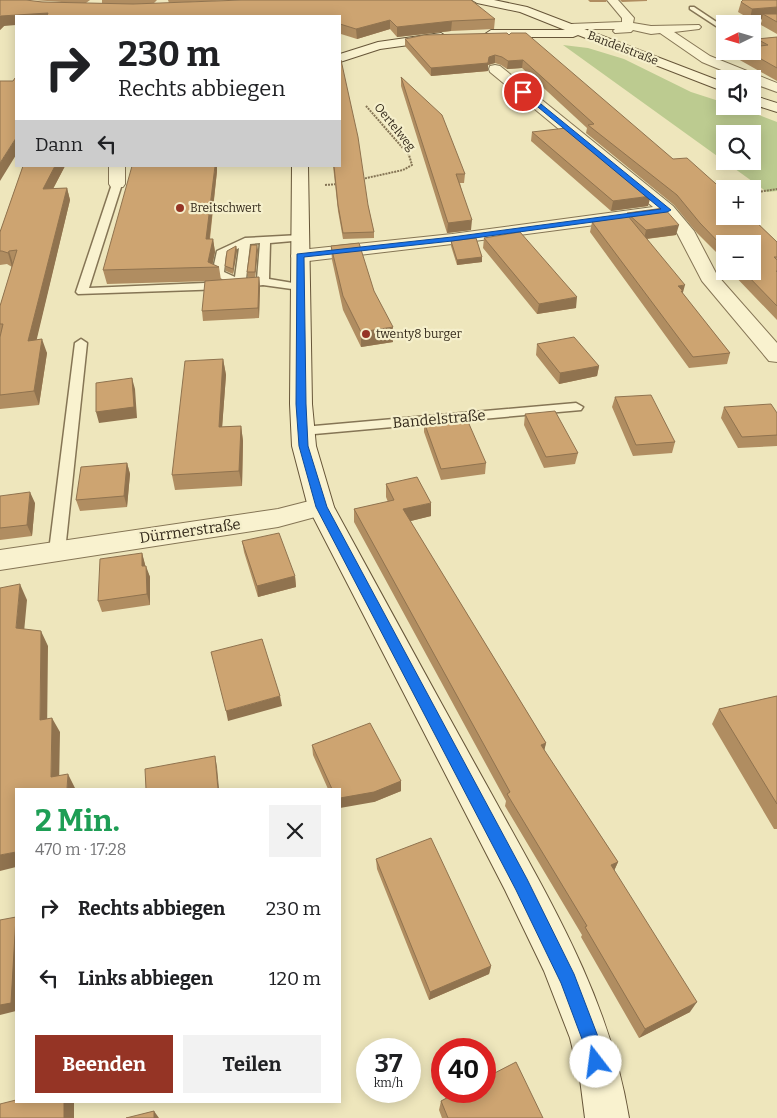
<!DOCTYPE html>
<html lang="de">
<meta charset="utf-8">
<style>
:root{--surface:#fff;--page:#f2f2f2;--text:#202124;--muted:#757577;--accent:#953425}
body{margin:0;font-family:Bitter,serif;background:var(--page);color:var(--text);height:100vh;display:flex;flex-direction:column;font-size:19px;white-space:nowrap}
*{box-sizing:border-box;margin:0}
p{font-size:16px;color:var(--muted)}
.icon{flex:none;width:28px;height:28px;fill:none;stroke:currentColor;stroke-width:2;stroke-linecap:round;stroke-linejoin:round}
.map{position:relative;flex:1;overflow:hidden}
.side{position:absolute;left:15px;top:788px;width:326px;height:315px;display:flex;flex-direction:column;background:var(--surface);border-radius:0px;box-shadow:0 2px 12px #0003}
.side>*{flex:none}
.hud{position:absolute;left:15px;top:15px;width:326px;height:152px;border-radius:0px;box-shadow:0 2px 12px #0003;background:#fff;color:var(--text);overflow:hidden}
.needle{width:32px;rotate:265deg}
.buttons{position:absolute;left:716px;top:15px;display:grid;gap:10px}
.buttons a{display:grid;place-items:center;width:45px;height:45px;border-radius:0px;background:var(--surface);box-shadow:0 2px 12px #0003;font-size:25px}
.speed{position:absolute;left:356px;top:1038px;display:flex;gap:10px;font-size:25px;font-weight:700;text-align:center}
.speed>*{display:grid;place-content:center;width:65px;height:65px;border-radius:50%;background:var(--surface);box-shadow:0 2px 12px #0003;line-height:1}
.speed small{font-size:12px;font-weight:400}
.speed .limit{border:8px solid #d22;background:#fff;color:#111}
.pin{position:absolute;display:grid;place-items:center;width:42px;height:42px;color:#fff;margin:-21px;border:2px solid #fff;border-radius:50%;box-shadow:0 1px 5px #0007}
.me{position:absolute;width:55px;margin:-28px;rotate:345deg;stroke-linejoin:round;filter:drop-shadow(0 0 4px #0008)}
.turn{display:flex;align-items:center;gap:18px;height:105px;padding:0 20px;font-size:22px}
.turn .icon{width:65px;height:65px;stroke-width:2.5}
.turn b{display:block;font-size:35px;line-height:42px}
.then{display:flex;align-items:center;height:48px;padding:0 20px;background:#0003;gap:10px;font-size:19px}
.round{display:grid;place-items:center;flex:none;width:52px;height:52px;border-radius:0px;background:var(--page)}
.overview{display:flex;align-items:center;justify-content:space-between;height:85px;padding:0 20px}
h1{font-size:30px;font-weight:700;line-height:38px;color:#1e9e55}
.primary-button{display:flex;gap:10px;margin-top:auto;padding:10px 20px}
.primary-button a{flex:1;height:58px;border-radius:0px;background:var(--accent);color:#fff;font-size:20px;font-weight:700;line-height:58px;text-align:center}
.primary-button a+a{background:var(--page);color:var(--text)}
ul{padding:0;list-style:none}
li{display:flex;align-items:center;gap:15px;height:70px;padding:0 20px}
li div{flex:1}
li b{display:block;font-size:19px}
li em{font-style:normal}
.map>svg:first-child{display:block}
.green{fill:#bccb90;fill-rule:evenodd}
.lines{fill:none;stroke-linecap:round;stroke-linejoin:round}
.lane-casing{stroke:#857555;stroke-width:3}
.street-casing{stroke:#857555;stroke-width:2}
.secondary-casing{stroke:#675639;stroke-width:2}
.path{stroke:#857555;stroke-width:2;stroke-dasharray:2 1;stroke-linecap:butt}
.lane{fill:#f9f2cf;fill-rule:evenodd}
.street{fill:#f9f2cf;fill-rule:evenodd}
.secondary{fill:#f9f2cf;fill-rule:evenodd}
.wall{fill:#b08d61}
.shaded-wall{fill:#90734f}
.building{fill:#cda471;stroke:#90734f}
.route{fill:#1a73e8;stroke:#114b97}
.poi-dot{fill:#953425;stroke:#f5efcb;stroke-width:2}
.labels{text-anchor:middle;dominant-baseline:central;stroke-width:4.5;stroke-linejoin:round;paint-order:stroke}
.far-street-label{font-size:12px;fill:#342a1b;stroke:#f5efcb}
.far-poi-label{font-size:12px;fill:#342a1b;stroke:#f5efcb;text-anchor:start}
.street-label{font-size:15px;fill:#342a1b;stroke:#f5efcb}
</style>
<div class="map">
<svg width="777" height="1118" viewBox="0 0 777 1118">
<rect width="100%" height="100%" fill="#eee6bc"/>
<path class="green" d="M 563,45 L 588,48 L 624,59 L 691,92 L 725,103 L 725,106 L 735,106 L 777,122 L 777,191 L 767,192 ZM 725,134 L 752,134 L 752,161 L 725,161 Z"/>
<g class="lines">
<defs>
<path id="lane" d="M 690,7 L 694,7 L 721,25 L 716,26 L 690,9 Z
M 777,18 L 777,22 L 729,24 L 732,22 Z
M 117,181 L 122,184 L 89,288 L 228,282 L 212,274 L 217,251 L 245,238 L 300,235 L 304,236 L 305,238 L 304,240 L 270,243 L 269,279 L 299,284 L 305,287 L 299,290 L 263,285 L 225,289 L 78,294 L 76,292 L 112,184 ZM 260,243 L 257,279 L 246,279 L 250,244 ZM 239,248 L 235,277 L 224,272 L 226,255 Z
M 81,339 L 87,343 L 65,551 L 63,555 L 57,557 L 51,555 L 49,551 L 75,343 Z
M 576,403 L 583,407 L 581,410 L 303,435 L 298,434 L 296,431 L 298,428 L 303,427 Z"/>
<path id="street" d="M 607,0 L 618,0 L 634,18 L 633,23 L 651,26 L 699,25 L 701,27 L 699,29 L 674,32 L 710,56 L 777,83 L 777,92 L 752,83 L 752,79 L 743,79 L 702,62 L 660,33 L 651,34 L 633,30 L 631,32 L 615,33 L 613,31 L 615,29 L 567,29 L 565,27 L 567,25 L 571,24 L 622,22 L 622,18 Z
M 495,65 L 500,66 L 673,206 L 694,231 L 717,275 L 777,343 L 777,362 L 769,361 L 702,281 L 677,233 L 663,216 L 452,244 L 300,262 L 293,260 L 291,256 L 293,252 L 300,250 L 452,234 L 653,207 L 490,72 L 489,69 L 490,66 Z
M 109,166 L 125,166 L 125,184 L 123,187 L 111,187 L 109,184 Z
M 321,498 L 330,501 L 334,507 L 330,513 L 278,527 L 0,570 L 0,550 L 278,509 Z"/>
<path id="secondary" d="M 472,0 L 494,0 L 527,7 L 725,83 L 725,92 L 578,35 L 573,37 L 487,37 L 485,34 L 491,30 L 565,30 L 520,12 L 477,3 Z
M 441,33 L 447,37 L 445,40 L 380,49 L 340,62 L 340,54 L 378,42 Z
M 752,95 L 777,103 L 777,112 L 752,104 Z
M 292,166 L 308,166 L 312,404 L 316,446 L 334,507 C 386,602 438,698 491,793 C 549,899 609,996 629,1118 L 585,1118 L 580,1079 L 570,1038 L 544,971 L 505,890 L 308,507 L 292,446 L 290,404 Z"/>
</defs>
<use href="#lane" class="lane-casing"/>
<use href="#street" class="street-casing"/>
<use href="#secondary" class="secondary-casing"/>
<path class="path" d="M 362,179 L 403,170 L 412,165 L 409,155 L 366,106
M 325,185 L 339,184
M 752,193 L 777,189"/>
<use href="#lane" class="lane"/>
<use href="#street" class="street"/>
<use href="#secondary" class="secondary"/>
</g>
<path class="wall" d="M 0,0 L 76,3 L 33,0 L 90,0 L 86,3 L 102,3 L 102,0 L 157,0 L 154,3 L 495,19 L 494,29 L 451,31 L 397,37 L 390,29 L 357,39 L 341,34 L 16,16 L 4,26 L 0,30 Z
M 168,0 L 233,0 L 169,3 Z
M 588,0 L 607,0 L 606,2 L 590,2 Z
M 620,0 L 647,0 L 647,1 L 622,2 Z
M 777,0 L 777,34 L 761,25 L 762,18 L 750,19 L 738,12 L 741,2 Z
M 509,35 L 673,159 L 755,218 L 754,220 L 777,242 L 777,320 L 730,271 L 752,271 L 725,244 L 725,261 L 697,233 L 674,205 L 586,133 L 587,128 L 522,68 L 507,69 L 501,65 L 495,63 L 488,65 L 488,71 L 431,76 L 405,46 L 405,39 Z
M 777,37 L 777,81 L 738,59 L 740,51 L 752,51 L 757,39 Z
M 401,77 L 465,174 L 464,183 L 460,183 L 471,230 L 447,233 L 401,86 Z
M 532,132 L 648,206 L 611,211 L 531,141 Z
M 23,166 L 65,166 L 53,189 L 67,188 L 70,200 L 36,340 L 47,353 L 39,405 L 0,409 L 0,306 L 12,267 L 7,264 L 0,265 L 0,232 Z
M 333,166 L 368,205 L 374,232 L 374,238 L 343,239 L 338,211 Z
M 217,171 L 210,239 L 213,239 L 215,252 L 212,264 L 219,267 L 221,280 L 259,277 L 260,287 L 259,318 L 203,321 L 202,311 L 212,281 L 107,284 L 103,270 Z
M 627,213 L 676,235 L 647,239 L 683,294 L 730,353 L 727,364 L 689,368 L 590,232 L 592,222 L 626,217 Z
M 484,238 L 576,308 L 537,314 L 483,248 Z
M 451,241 L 482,257 L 482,262 L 457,265 L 451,246 Z
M 236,246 L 237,251 L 233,274 L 226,271 L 225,266 Z
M 331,246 L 374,291 L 393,342 L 361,347 L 343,310 L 332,260 Z
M 258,250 L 255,277 L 248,277 L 247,272 Z
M 537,344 L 599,366 L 597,376 L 559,384 L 536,355 Z
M 223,359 L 226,375 L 222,427 L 241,426 L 243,441 L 242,486 L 175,490 L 172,475 Z
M 615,397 L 675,442 L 672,453 L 633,456 L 612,407 Z
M 724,407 L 777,413 L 777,446 L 738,448 L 721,418 Z
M 525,414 L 578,453 L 575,464 L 544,468 L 524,425 Z
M 424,422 L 486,463 L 485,474 L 441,480 L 424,432 Z
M 127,463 L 130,474 L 127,507 L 80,511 L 76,500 Z
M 386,484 L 431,516 L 410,521 L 546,743 L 544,750 L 618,862 L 614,871 L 690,1012 L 639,1038 L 581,937 L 582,935 L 505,806 L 506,801 L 354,522 L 354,509 L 388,502 L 386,497 Z
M 0,496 L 35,503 L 32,536 L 0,540 Z
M 242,541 L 295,576 L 296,587 L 258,597 L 244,552 Z
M 142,553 L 145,566 L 150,577 L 150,605 L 102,612 L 98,601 Z
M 777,696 L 777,829 L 774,829 L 712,724 L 719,709 Z
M 312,745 L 401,791 L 374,802 L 340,789 L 328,789 L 313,755 Z
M 376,859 L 491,966 L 489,974 L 429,1000 L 377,869 Z
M 441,1101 L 543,1118 L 442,1118 L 439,1110 Z"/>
<path class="shaded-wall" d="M 777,7 L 777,17 L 763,14 L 762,18 L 750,19 L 752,9 Z
M 48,13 L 49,16 L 16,16 L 16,25 L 4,26 L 0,30 L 0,17 L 1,16 Z
M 390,20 L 390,29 L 357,39 L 356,29 Z
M 452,21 L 451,31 L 397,37 L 397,27 Z
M 495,55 L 495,63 L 488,65 L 489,57 Z
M 523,60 L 522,68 L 507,69 L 508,61 Z
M 488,63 L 488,71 L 431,76 L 431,68 Z
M 16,138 L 16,155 L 0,181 L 0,163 Z
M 55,166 L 65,166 L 46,202 L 43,189 Z
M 215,166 L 217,166 L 217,171 L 208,252 L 206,239 Z
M 67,188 L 70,200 L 33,355 L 28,341 Z
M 651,196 L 648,206 L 611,211 L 613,201 Z
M 472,220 L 471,230 L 447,233 L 448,223 Z
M 679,225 L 676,235 L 644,239 L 646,230 Z
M 213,239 L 215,252 L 212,267 L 208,262 Z
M 257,245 L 258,250 L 255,277 L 255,272 Z
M 236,246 L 237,251 L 233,274 L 233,269 Z
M 9,251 L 13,264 L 12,267 L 8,253 Z
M 482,257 L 482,262 L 457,265 L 457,260 Z
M 259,277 L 260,287 L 259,318 L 258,308 Z
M 685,285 L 682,296 L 678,286 Z
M 577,297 L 576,308 L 537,314 L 539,304 Z
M 393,327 L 393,342 L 361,347 L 361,332 Z
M 42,339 L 47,353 L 39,405 L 34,391 Z
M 223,359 L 226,375 L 221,442 L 219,427 Z
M 599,366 L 597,376 L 559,384 L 560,373 Z
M 132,378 L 135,389 L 137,418 L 99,423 L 96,412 Z
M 241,426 L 243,441 L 242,486 L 239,471 Z
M 127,463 L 130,474 L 127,507 L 124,496 Z
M 30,492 L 35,503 L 32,536 L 27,525 Z
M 431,503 L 431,516 L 403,523 L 403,509 Z
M 142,553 L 145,564 L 146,577 L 142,566 Z
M 146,566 L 150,577 L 150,605 L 147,594 Z
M 295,576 L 296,587 L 258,597 L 257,586 Z
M 20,584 L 27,600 L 23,643 L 16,628 Z
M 41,631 L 48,646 L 47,735 L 40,720 Z
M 280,696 L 282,706 L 228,721 L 226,711 Z
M 52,718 L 60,732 L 59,789 L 51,777 Z
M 546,743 L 543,756 L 541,745 Z
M 215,756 L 217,767 L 219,789 L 218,789 Z
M 68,774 L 75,788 L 75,789 L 67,789 Z
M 401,781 L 401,791 L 374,802 L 340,808 L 340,798 Z
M 16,852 L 16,867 L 0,871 L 0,855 Z
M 618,862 L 613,873 L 611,865 Z
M 16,927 L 16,1011 L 0,1015 L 0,1005 Z
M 491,966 L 489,974 L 429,1000 L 430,992 Z
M 697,1002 L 690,1012 L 639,1038 L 645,1029 Z
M 64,1101 L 74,1101 L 74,1118 L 64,1118 Z
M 154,1111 L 159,1118 L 154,1118 Z"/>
<path class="building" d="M 0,0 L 26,0 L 42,2 L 133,4 L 242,0 L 471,0 L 495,19 L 452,21 L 397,27 L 390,20 L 356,29 L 340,24 L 340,16 L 47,16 L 48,13 L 1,16 L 0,17 Z
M 743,0 L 777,0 L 777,7 L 752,9 L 741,2 Z
M 763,14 L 777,14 L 777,22 Z
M 507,33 L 509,35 L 511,33 L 526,33 L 673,159 L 687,158 L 725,192 L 725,216 L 752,216 L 755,218 L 753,219 L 777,242 L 777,257 L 774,257 L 777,260 L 777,271 L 776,271 L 777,272 L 777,306 L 743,271 L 752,271 L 752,244 L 725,244 L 725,249 L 700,223 L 677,195 L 588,125 L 594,124 L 523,60 L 508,61 L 502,57 L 495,55 L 489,57 L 488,63 L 431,68 L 405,39 L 424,35 Z
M 777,37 L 777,68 L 747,51 L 752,51 L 752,47 L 768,45 L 757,39 Z
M 341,60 L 358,137 L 368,205 L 374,232 L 343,233 L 338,205 L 334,166 L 340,166 L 340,61 Z
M 401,77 L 442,115 L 465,174 L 456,174 L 472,220 L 448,223 Z
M 15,78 L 16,78 L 16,138 L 0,163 L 0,81 L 13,81 Z
M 566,128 L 651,196 L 613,201 L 532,132 Z
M 23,166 L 55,166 L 43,189 L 67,188 L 28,341 L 42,339 L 34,391 L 0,395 L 0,337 L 3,324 L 0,324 L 0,306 L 17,250 L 9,251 L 8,253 L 2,251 L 0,251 L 0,232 Z
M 132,166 L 215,166 L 206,239 L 213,239 L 208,262 L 219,267 L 103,270 Z
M 664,208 L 679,225 L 646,230 L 627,213 Z
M 628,216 L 685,285 L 678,286 L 683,291 L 681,291 L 730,353 L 693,357 L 592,222 Z
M 520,232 L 577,297 L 539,304 L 484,238 Z
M 476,238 L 482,257 L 457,260 L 451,241 Z
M 359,243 L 374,291 L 393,327 L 361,332 L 343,296 L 331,246 Z
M 251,245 L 257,245 L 255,272 L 247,272 Z
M 236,246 L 233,269 L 225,266 L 227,251 Z
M 259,277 L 258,308 L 202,311 L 205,281 Z
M 574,337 L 599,366 L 560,373 L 537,344 Z
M 223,359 L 219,427 L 241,426 L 239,471 L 172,475 L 185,361 Z
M 132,378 L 134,407 L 96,412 L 96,383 Z
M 651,395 L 675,442 L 636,445 L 615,397 Z
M 771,404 L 777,413 L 777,435 L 742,437 L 724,407 Z
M 555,411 L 578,453 L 546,457 L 525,414 Z
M 466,417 L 486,463 L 441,469 L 424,422 Z
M 127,463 L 124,496 L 76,500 L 81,467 Z
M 417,477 L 431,503 L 403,509 L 546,743 L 541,745 L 618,862 L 611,865 L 697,1002 L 645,1029 L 585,927 L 587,926 L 507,794 L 510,792 L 354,509 L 394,500 L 386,484 Z
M 30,492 L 27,525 L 0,528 L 0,496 Z
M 279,533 L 295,576 L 257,586 L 242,541 Z
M 142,553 L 142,566 L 146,566 L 147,594 L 98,601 L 100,559 Z
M 20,584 L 16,628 L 41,631 L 40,720 L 52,718 L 51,777 L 68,774 L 67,789 L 16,789 L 16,852 L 0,855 L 0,588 Z
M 262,639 L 280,696 L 226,711 L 211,652 Z
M 777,696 L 777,804 L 719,709 Z
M 370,723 L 401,781 L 374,792 L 340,798 L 340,789 L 332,789 L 312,745 Z
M 215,756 L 218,789 L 146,789 L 145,769 Z
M 431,838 L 491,966 L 430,992 L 376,859 Z
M 16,917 L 11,1003 L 0,1005 L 0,920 Z
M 516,1062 L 543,1118 L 448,1118 L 441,1101 L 460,1091 L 485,1091 L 485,1078 Z
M 16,1100 L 16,1101 L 64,1101 L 64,1118 L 0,1118 L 0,1104 Z
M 154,1111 L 154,1118 L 126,1118 Z"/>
<path class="route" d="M 521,91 L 525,91 L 671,210 L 667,212 L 452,241 L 304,257 L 306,404 L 308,446 L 327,507 L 527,879 L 574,974 L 602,1047 L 605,1062 L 603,1068 L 596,1071 L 590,1068 L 585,1047 L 561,983 L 516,890 L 316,507 L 299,446 L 296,404 L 297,254 L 452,237 L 661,209 L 521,93 Z"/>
<g class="poi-dot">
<circle cx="180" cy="208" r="5"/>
<circle cx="366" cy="334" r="5"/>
</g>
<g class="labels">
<g class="far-street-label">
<text transform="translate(623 48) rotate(21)">Bandelstraße</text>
<text transform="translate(395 127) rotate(51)">Oertelweg</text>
</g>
<g class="far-poi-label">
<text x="190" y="208">Breitschwert</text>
<text x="376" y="334">twenty8 burger</text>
</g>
<g class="street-label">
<text transform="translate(439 419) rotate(-5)">Bandelstraße</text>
<text transform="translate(190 531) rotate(-8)">Dürrnerstraße</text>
</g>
</g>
</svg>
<div class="buttons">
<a><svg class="needle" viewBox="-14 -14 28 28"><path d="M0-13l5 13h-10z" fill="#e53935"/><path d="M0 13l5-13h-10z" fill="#757577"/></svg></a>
<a><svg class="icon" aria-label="sound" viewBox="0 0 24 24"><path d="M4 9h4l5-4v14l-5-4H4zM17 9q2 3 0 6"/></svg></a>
<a><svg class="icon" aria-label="search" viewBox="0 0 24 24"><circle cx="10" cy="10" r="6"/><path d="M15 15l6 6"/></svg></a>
<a>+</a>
<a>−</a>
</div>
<div class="speed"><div>37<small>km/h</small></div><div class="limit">40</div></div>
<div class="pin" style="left:523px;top:92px;background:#d93025"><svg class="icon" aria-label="arrive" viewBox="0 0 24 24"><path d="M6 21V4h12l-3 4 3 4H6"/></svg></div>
<svg class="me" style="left:596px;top:1062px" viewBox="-20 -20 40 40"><circle r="19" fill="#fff"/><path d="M0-13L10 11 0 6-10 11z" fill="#1a73e8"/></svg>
<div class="hud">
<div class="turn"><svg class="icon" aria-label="right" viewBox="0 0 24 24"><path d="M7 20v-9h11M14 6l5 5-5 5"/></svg><div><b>230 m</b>Rechts abbiegen</div></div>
<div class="then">Dann<svg class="icon" aria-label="left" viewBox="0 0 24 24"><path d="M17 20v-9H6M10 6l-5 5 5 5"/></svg></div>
</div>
<section class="side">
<div class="overview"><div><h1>2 Min.</h1><p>470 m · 17:28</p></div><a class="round"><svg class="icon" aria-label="close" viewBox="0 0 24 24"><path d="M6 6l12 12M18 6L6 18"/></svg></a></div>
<ul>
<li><svg class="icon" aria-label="right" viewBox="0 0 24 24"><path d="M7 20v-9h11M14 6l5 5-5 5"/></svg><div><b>Rechts abbiegen</b></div><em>230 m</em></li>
<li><svg class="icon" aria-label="left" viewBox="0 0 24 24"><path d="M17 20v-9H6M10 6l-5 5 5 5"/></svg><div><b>Links abbiegen</b></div><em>120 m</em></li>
</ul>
<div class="primary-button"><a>Beenden</a><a>Teilen</a></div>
</section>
</div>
